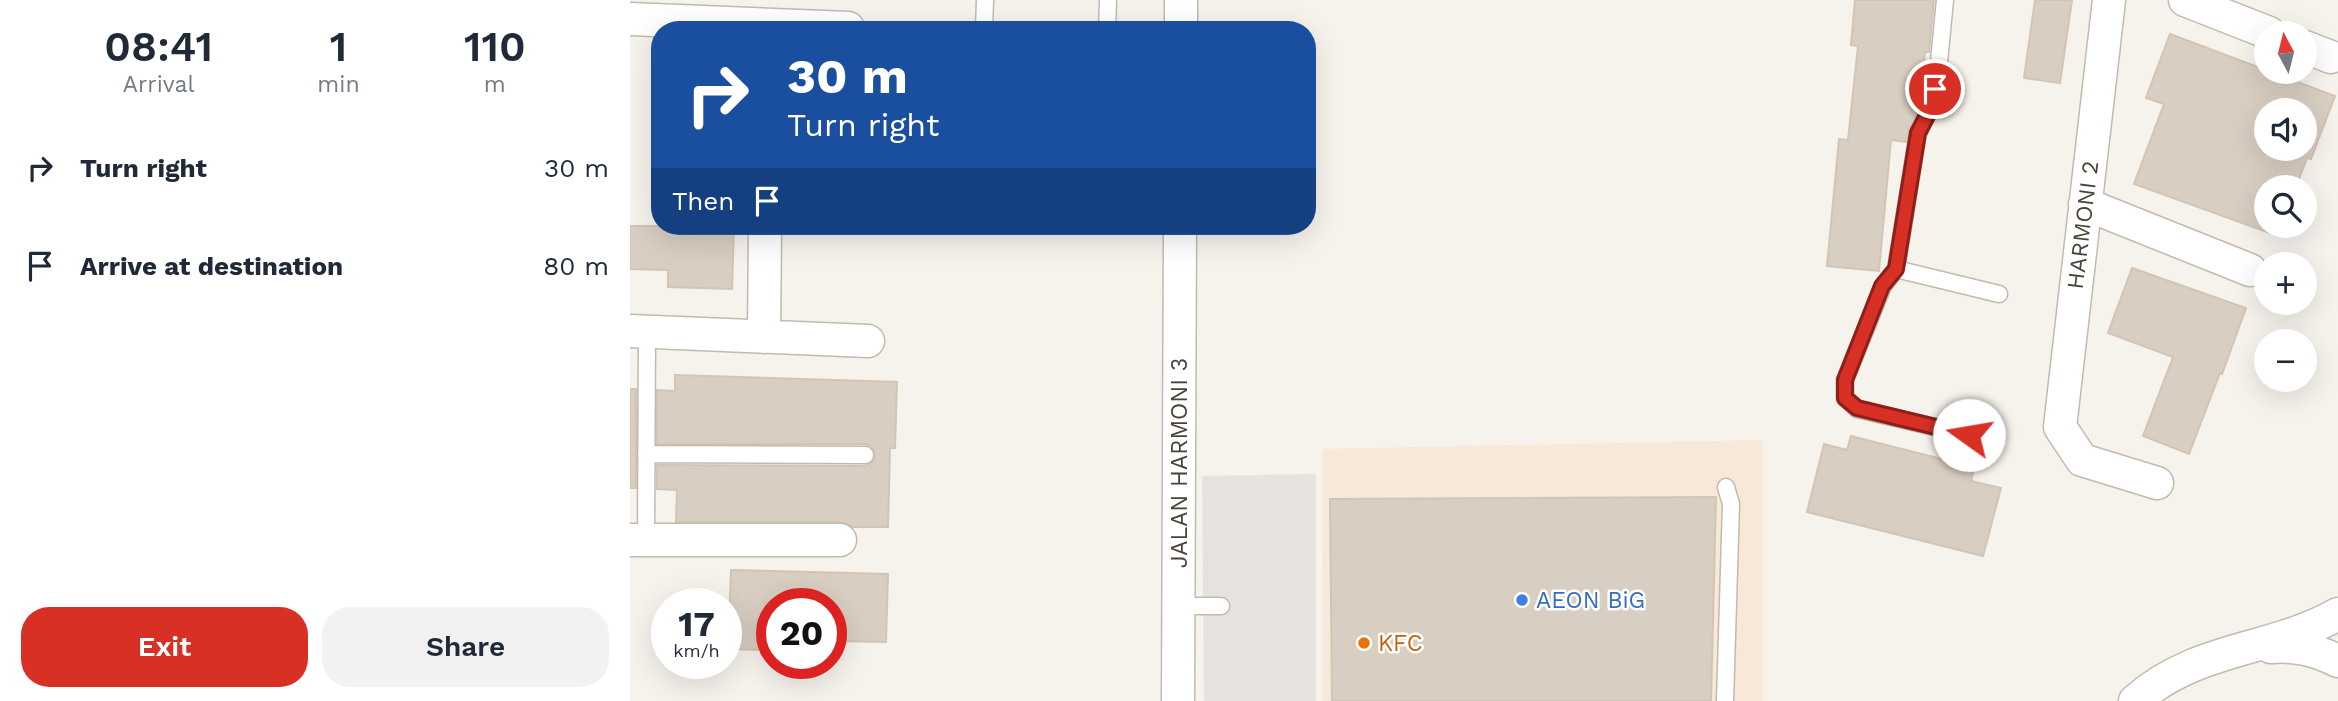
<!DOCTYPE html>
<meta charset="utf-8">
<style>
:root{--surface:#fff;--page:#f2f2f3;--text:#1f2937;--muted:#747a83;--accent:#d93025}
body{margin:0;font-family:"Work Sans",sans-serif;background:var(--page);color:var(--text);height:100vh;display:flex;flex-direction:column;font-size:26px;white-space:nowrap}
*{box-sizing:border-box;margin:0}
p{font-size:23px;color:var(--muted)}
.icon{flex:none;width:38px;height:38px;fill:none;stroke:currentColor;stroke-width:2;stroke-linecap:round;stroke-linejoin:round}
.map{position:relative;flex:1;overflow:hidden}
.details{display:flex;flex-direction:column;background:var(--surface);width:630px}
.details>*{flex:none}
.hud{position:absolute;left:21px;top:21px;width:665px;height:214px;border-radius:28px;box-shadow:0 7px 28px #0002;background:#1a4fa0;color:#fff;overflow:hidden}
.needle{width:46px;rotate:353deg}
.buttons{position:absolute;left:1624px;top:21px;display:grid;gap:14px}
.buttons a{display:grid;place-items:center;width:63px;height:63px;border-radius:50%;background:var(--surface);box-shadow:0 7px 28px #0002;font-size:35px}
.speed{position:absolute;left:21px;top:588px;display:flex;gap:14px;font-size:35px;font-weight:700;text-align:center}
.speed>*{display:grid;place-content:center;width:91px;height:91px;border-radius:50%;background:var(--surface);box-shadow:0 7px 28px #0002;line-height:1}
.speed small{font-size:18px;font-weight:400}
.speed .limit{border:10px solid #d22;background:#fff;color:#111}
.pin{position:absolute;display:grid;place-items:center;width:60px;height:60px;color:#fff;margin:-30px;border:4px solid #fff;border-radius:50%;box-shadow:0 2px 7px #0007}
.me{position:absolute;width:77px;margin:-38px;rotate:283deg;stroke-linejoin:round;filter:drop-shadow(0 0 5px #0008)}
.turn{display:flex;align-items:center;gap:24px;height:147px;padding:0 21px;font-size:32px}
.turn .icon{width:91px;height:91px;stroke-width:2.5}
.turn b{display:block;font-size:49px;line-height:60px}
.then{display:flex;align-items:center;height:66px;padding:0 21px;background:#0003;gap:14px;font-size:26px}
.eta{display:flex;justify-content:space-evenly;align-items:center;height:119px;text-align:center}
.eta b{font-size:42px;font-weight:600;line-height:49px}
.cta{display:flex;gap:14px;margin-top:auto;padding:14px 21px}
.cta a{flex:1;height:80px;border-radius:28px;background:var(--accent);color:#fff;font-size:28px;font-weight:600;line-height:80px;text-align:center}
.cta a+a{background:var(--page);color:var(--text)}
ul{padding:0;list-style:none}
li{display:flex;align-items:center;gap:21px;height:98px;padding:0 21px}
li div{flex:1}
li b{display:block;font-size:26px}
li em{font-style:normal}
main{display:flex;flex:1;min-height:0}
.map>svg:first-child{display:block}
.commercial{fill:#f7e8d8}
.parking{fill:#e5e2e0}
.building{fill:#d8cec1;stroke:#d2c5b4;stroke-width:2;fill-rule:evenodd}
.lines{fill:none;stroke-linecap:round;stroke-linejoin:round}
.lane-casing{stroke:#c2baae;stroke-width:19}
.street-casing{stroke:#c2baae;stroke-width:35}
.lane{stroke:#fff;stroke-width:16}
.street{stroke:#fff;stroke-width:32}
.route-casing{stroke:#8d1f18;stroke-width:18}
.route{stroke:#d93025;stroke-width:12}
.shop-dot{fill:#3f7fe0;stroke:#fff;stroke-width:2.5}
.food-dot{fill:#e8710a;stroke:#fff;stroke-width:2.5}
.labels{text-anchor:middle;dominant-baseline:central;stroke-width:5;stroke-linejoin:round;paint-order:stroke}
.street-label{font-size:23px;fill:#4a4339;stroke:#fff}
.shop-label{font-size:23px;fill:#366cbe;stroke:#fff;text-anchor:start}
.food-label{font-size:23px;fill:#c56008;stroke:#fff;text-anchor:start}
</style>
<main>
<section class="details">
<div class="eta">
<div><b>08:41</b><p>Arrival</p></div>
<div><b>1</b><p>min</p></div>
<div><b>110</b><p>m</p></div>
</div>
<ul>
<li><svg class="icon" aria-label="right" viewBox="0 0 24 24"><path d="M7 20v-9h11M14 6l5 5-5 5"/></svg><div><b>Turn right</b></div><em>30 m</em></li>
<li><svg class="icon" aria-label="arrive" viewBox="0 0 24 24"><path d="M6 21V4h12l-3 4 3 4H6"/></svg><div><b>Arrive at destination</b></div><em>80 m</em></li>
</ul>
<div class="cta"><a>Exit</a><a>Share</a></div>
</section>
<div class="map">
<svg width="1708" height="701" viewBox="0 0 1708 701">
<rect width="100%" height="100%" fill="#f6f2ec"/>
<path class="commercial" d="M 1133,440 L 1133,701 L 693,701 L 692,449 Z"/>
<path class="parking" d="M 686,474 L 686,701 L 574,701 L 572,476 Z"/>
<path class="building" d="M 1225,0 L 1304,0 L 1299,52 L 1295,52 L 1289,109 L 1279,129 L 1276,142 L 1261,140 L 1249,271 L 1197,266 L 1209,139 L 1218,140 L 1228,46 L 1221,45 Z
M 1405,0 L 1442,0 L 1430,83 L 1394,78 Z
M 1540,34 L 1705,96 L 1681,159 L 1677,158 L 1666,187 L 1636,187 L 1636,226 L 1652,226 L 1648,236 L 1504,184 L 1534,104 L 1516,98 ZM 1636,110 L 1675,110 L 1675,149 L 1636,149 Z
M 0,226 L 104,226 L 102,289 L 38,287 L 38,270 L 0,269 Z
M 1502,268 L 1616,308 L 1592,374 L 1590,373 L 1559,454 L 1513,436 L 1543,357 L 1478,333 Z
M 45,375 L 267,382 L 265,448 L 260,448 L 258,527 L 222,527 L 210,522 L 46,522 L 47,490 L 27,489 L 27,465 L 235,466 L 244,461 L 245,454 L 241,446 L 235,444 L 27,444 L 27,390 L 45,391 Z
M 0,389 L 6,389 L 6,488 L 0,488 Z
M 1221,436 L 1319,461 L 1317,467 L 1343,473 L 1341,481 L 1371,488 L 1353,556 L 1177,512 L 1194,444 L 1217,450 Z
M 1086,497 L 1081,701 L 702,701 L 700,499 Z
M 101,570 L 258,574 L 256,642 L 201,641 L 201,604 L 142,604 L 142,639 L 132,639 L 132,650 L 98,649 Z"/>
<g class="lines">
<defs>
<path id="lane" d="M 1315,0 L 1308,72 L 1302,106 L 1288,133 L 1266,269 L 1253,286 L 1215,380 L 1215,398 L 1227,409 L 1339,435
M 354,30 L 355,0
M 477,30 L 478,0
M 1266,269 L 1369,294
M 16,454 L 235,455
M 16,541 L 17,332
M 549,606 L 591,606
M 1095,701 L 1101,504 L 1096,487"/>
<path id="street" d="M 1479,0 L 1430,427 L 1452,460 L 1527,483
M 1555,0 L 1639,33
M 0,19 L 218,28
M 551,30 L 551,0
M 1675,47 L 1701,57
M 1455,204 L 1620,270
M 0,331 L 238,341
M 134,337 L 135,226
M 0,540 L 210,540
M 1641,647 C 1666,645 1686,650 1708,661
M 548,701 L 550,226
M 1505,701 C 1567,646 1641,652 1708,614"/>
</defs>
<use href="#lane" class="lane-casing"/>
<use href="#street" class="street-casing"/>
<use href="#lane" class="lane"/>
<use href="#street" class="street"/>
</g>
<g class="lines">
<defs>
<path id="route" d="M 1305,89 L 1302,106 L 1288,133 L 1266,269 L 1252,286 L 1215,380 L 1215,398 L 1227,408 L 1339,435"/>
</defs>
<use href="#route" class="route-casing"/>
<use href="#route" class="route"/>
</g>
<circle class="shop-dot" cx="892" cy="600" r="7"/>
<circle class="food-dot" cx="734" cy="643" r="7"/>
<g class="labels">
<g class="street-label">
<text transform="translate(1453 225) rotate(-83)">HARMONI 2</text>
<text transform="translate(549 463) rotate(-90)">JALAN HARMONI 3</text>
</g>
<g class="shop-label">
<text x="906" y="600">AEON BiG</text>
</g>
<g class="food-label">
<text x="748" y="643">KFC</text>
</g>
</g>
</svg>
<div class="buttons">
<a><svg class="needle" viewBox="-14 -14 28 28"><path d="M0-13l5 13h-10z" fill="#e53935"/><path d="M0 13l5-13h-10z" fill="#747a83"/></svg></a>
<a><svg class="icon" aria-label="sound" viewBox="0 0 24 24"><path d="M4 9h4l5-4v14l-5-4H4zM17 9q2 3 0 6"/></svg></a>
<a><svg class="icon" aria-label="search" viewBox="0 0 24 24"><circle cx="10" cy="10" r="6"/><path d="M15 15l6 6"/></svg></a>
<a>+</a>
<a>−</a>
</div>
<div class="speed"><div>17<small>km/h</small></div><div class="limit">20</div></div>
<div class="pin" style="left:1305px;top:89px;background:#d93025"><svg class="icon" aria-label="arrive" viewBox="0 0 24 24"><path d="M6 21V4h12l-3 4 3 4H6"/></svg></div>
<svg class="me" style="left:1339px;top:435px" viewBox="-20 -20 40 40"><circle r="19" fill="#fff"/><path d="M0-13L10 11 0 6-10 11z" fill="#d93025"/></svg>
<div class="hud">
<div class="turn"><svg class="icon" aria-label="right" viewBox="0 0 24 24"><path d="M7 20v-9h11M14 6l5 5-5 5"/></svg><div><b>30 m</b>Turn right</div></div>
<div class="then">Then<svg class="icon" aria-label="arrive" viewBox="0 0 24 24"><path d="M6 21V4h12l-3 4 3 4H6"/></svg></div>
</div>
</div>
</main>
